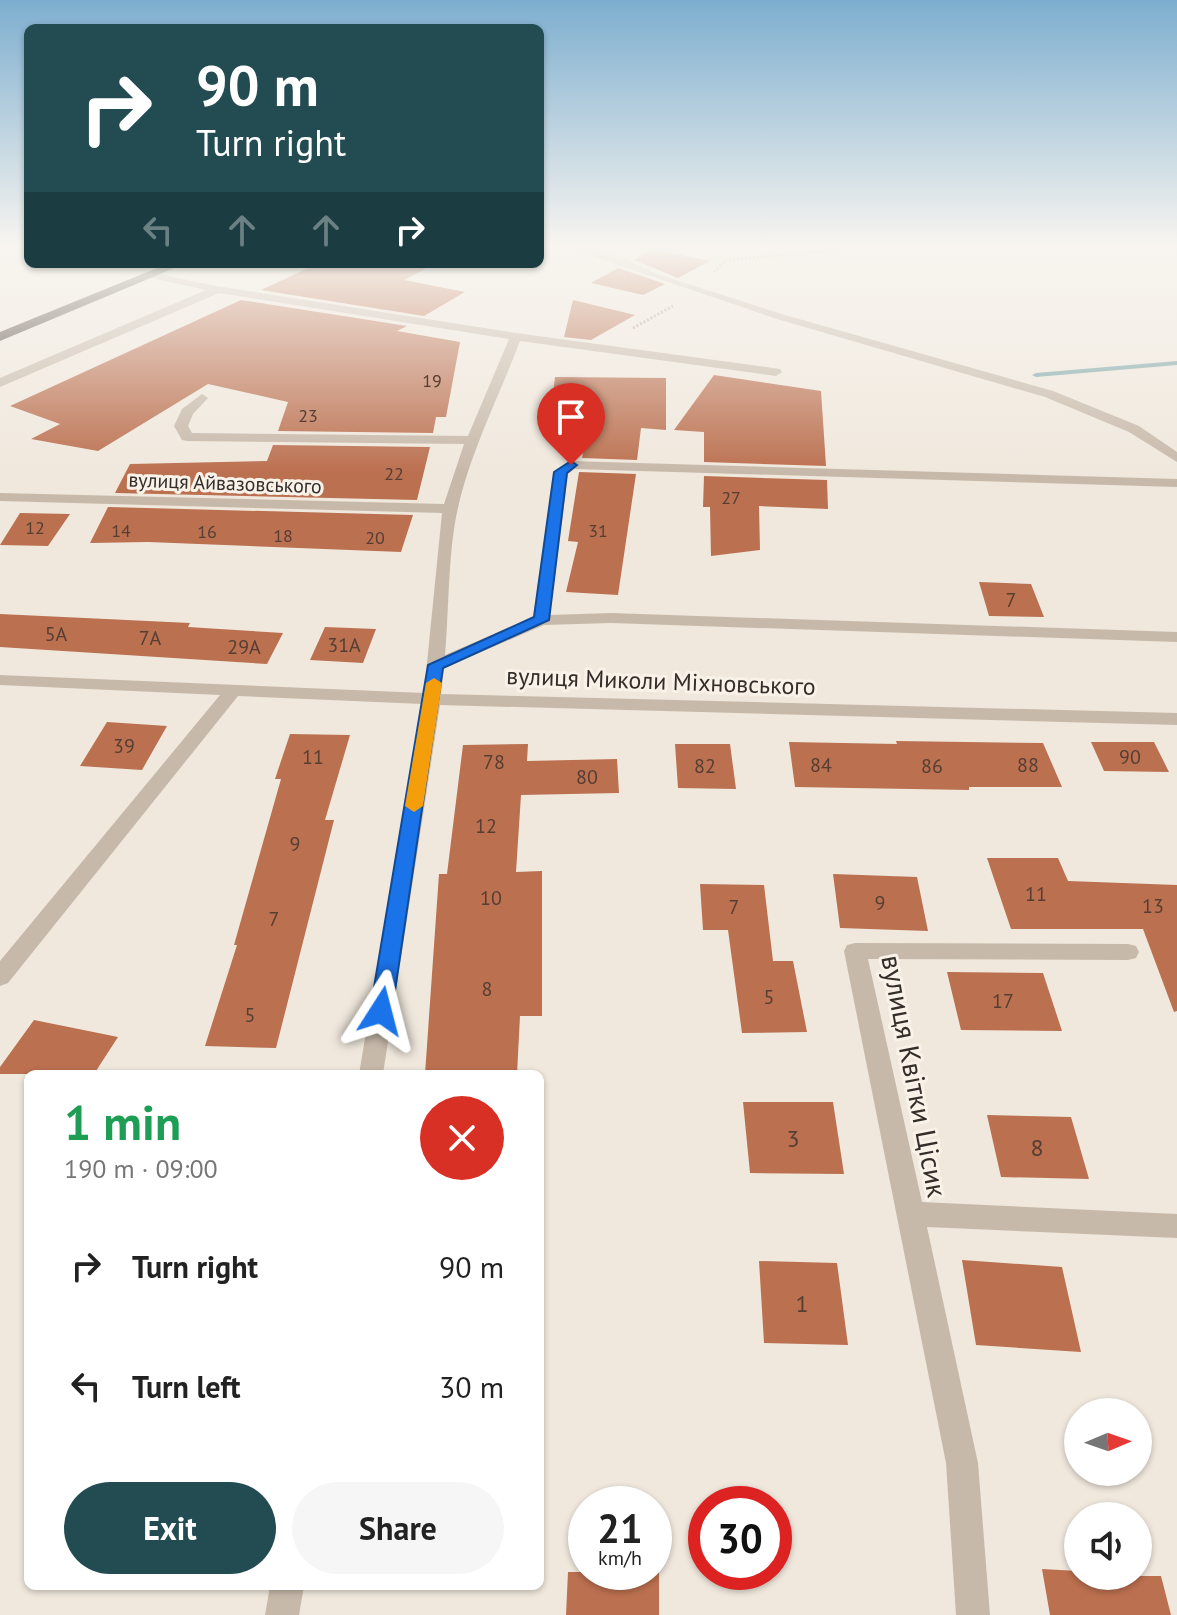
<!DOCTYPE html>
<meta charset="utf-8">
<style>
:root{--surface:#fff;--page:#f6f6f6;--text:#222;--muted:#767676;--accent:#224c52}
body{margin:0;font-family:"PT Sans",sans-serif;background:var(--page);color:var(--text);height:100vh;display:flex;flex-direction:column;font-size:30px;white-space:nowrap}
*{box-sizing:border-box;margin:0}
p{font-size:26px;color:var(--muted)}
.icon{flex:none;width:44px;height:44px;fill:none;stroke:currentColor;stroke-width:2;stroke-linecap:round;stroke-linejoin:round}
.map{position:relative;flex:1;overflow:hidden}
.panel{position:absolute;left:24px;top:1070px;width:520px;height:520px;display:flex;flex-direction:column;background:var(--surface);border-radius:12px;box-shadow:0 2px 6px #0004}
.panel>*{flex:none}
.hud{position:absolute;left:24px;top:24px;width:520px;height:244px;border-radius:12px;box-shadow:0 2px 6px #0004;background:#224c52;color:#fff;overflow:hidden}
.needle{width:52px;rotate:88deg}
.buttons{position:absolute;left:1064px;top:1398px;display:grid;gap:16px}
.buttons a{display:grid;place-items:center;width:88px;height:88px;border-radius:50%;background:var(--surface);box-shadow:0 2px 6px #0004;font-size:40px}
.speed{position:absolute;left:568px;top:1486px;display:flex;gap:16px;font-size:40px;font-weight:700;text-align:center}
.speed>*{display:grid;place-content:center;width:104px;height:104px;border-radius:50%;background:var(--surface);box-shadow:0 2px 6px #0004;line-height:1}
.speed small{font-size:20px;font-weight:400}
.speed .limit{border:12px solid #d22;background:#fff;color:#111}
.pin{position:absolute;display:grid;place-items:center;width:68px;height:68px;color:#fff;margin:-82px -34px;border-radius:50% 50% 50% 0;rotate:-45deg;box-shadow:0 0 8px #0007}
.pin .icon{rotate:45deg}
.me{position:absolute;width:88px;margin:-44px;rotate:9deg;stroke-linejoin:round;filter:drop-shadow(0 0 6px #0008)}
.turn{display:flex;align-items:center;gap:28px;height:168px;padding:0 40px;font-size:36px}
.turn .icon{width:104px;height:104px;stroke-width:2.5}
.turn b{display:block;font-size:56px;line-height:68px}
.lanes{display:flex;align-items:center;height:76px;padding:0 40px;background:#0003;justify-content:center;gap:40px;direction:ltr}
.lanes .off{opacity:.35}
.round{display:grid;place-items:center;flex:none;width:84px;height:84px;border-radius:42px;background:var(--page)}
.overview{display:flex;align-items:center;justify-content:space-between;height:136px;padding:0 40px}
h1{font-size:48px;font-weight:700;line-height:60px;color:#1e9e55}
.primary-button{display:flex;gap:16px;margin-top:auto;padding:16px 40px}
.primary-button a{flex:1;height:92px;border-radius:48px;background:var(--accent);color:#fff;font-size:32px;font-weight:700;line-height:92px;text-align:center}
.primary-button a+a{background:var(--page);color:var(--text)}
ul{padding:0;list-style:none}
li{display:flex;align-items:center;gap:24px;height:120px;padding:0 40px}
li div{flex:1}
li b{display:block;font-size:30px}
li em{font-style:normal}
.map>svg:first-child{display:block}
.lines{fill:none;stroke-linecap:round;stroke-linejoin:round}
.stream{fill:#7ea6aa;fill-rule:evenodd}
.building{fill:#bb7050}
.path{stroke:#b2a394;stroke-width:3;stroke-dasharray:2 2;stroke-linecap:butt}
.minor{fill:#c7b9aa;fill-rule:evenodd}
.highway{fill:#554841;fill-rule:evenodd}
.route{fill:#1a73e8;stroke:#114b97;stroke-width:2}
.slow{fill:#f59e0b}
.labels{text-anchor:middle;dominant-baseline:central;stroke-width:6;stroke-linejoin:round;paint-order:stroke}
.far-number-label{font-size:18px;fill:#563e33}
.far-street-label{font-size:20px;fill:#352d29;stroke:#f8f2e9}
.number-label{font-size:20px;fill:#563e33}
.street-label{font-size:24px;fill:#352d29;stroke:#f8f2e9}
.near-number-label{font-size:24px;fill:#563e33}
.near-street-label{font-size:28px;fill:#352d29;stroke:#f8f2e9}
</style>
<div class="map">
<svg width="1177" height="1615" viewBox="0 0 1177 1615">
<rect width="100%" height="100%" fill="#f0e8dd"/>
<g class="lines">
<path class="stream" d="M 1177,361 L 1177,365 L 1036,377 L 1032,375 L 1036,373 Z"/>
</g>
<path class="building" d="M 653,249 L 710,261 L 678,278 L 634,260 Z
M 317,264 L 434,264 L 404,280 L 465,292 L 424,316 L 261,290 Z
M 618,268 L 665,284 L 643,295 L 591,283 Z
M 241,300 L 407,326 L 397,331 L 460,342 L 446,417 L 436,417 L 433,433 L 278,431 L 288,402 L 208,384 L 98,451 L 31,439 L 60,424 L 10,406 Z
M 573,300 L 635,315 L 591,340 L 564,337 Z
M 714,375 L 821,391 L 826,466 L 704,462 L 704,432 L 674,430 Z
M 555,377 L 666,378 L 666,430 L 641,428 L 637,460 L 582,458 L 588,428 L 549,428 Z
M 273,445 L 430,447 L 417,500 L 115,493 L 130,464 L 267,461 Z
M 579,472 L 636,474 L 618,595 L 566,592 L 578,542 L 568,541 Z
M 704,476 L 827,480 L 828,509 L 759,506 L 760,550 L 711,556 L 710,507 L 703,507 Z
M 108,507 L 413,515 L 401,552 L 148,542 L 90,543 Z
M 20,513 L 70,514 L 48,546 L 0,545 Z
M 979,582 L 1031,584 L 1044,617 L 989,616 Z
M 0,614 L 190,623 L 188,627 L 283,633 L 267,664 L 0,647 Z
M 325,627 L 376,629 L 363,663 L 310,660 Z
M 107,722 L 167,726 L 142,770 L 80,766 Z
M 290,734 L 350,735 L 325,820 L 334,820 L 276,1048 L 205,1046 L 237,945 L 234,945 L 281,779 L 275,779 Z
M 896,741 L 1043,743 L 1062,787 L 969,787 L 969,790 L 795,787 L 789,742 L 897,744 Z
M 1091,742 L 1154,742 L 1169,772 L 1104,771 Z
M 528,744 L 527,761 L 617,759 L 619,793 L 521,795 L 516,872 L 542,871 L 542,1016 L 520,1016 L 517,1074 L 425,1074 L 439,874 L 447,874 L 463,745 Z
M 675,744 L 730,744 L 736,789 L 678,788 Z
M 987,858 L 1058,858 L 1068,881 L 1177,885 L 1177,1011 L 1174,1012 L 1143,929 L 1011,929 Z
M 833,874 L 917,877 L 928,931 L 840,928 Z
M 700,884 L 764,885 L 773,961 L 793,961 L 807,1032 L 742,1033 L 728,930 L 703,930 Z
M 947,972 L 1043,973 L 1062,1031 L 961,1030 Z
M 34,1020 L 118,1037 L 94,1074 L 0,1074 L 0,1067 Z
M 743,1102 L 833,1102 L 844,1174 L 750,1173 Z
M 987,1115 L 1071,1117 L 1089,1179 L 1001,1177 Z
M 962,1260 L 1062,1267 L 1081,1352 L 976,1345 Z
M 759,1261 L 837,1263 L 848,1345 L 764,1343 Z
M 1042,1569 L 1078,1571 L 1078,1576 L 1161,1576 L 1171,1615 L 1050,1615 Z
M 568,1572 L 659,1572 L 659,1615 L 566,1615 Z"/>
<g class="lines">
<path class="path" d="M 714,272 L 726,260 L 876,247
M 633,328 L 673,306"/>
<path class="minor" d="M 565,247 L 582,247 L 623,258 L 657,274 L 785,315 L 1053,391 L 1139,426 L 1177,452 L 1177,462 L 1129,432 L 1045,397 L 777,319 Z
M 151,272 L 210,285 L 516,333 L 780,369 L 782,372 L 776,376 L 520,341 C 500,394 470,453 458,508 C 448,550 449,610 445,655 L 533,617 L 554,472 L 571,461 L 1177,479 L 1177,487 L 574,469 L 568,474 L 550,615 L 611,613 L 1177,632 L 1177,642 L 611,623 L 544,625 L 444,668 L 441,694 L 1177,713 L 1177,725 L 440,705 L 383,1074 L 359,1074 L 422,704 L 238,696 L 8,983 L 0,986 L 0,961 L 220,695 L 0,685 L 0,675 L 424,693 L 442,513 L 0,501 L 0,493 L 444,504 L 464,444 L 187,441 L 182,440 L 174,426 L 182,409 L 202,394 L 208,398 L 193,414 L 188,426 L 192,433 L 468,436 L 509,339 L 219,293 L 0,387 L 0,378 L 206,290 L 147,277 L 147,273 Z
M 855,943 L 1128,944 L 1136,946 L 1139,952 L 1136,958 L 1128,960 L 868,959 L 922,1202 L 1177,1214 L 1177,1238 L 927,1227 L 978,1463 L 990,1615 L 956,1615 L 946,1463 L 844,951 L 847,945 Z
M 270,1586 L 304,1586 L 299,1615 L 265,1615 Z"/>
<path class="highway" d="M 167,264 L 184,264 L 0,341 L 0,332 Z"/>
</g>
<linearGradient id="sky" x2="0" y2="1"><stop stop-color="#7daecf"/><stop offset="0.52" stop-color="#f8f5f0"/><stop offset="1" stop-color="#f8f5f0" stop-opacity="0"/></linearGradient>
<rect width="1177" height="473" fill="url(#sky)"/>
<path class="route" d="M 571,461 L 577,465 L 567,473 L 549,620 L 443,668 L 392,1011 L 388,1017 L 381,1020 L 373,1017 L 370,1011 L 428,665 L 534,617 L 554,472 Z"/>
<path class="slow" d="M 434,678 L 442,683 L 423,806 L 414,812 L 405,806 L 426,683 Z"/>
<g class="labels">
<g class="far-number-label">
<text x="432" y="380">19</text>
<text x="308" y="415">23</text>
<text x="394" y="473">22</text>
<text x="731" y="497">27</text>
<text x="35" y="527">12</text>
<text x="121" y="530">14</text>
<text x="598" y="530">31</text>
<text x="207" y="531">16</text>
<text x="283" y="535">18</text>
<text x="375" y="537">20</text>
</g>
<g class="far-street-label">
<text transform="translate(225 483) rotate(2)">вулиця Айвазовського</text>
</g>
<g class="number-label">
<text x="1011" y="600">7</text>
<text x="56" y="634">5А</text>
<text x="150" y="638">7А</text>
<text x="344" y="645">31А</text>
<text x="244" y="647">29А</text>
<text x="124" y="746">39</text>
<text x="313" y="757">11</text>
<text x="1130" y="757">90</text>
<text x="494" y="762">78</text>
<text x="821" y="765">84</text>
<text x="1028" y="765">88</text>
<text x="705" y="766">82</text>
<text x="932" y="766">86</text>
<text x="587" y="777">80</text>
<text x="486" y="826">12</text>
<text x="295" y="844">9</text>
<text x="1036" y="894">11</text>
<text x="491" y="898">10</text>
<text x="880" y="903">9</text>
<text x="1153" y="906">13</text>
<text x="734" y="907">7</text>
<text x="274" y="919">7</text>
<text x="487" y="989">8</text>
<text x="769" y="997">5</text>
<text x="1003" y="1001">17</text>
<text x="250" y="1015">5</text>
</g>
<g class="street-label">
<text transform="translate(661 681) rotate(2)">вулиця Миколи Міхновського</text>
</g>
<g class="near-number-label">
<text x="793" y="1138">3</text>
<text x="1037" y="1147">8</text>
<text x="802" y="1303">1</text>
</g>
<g class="near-street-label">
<text transform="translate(915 1076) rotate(79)">вулиця Квітки Цісик</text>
</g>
</g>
</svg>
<div class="buttons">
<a><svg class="needle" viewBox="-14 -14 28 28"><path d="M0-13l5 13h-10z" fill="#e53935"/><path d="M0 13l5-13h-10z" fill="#767676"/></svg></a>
<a><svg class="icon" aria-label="sound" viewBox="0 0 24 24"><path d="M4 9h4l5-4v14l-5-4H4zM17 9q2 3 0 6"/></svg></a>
</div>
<div class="speed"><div>21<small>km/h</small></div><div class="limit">30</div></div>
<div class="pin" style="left:571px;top:465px;background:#d93025"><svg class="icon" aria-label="arrive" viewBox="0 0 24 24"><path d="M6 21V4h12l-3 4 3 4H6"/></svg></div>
<svg class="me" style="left:381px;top:1011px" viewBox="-20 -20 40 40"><path d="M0-17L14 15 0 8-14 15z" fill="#1a73e8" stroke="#fff" stroke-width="4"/></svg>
<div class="hud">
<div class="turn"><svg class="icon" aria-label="right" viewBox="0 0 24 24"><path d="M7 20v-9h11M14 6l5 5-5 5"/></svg><div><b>90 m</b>Turn right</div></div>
<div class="lanes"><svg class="icon off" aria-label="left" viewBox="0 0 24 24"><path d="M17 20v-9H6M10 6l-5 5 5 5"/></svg><svg class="icon off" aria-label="ahead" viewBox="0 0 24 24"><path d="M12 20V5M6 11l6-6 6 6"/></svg><svg class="icon off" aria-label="ahead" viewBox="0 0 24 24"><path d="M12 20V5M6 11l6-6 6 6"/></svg><svg class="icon" aria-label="right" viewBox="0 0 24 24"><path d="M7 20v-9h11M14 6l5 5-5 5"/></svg></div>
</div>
<section class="panel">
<div class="overview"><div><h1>1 min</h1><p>190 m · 09:00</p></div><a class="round" style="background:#d93025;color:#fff"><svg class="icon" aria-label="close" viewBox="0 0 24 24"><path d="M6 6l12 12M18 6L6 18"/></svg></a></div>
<ul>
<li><svg class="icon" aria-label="right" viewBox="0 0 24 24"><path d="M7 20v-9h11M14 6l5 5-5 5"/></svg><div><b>Turn right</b></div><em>90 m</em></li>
<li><svg class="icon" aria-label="left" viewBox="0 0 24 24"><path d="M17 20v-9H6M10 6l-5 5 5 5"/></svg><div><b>Turn left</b></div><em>30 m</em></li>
</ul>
<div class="primary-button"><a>Exit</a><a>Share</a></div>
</section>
</div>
